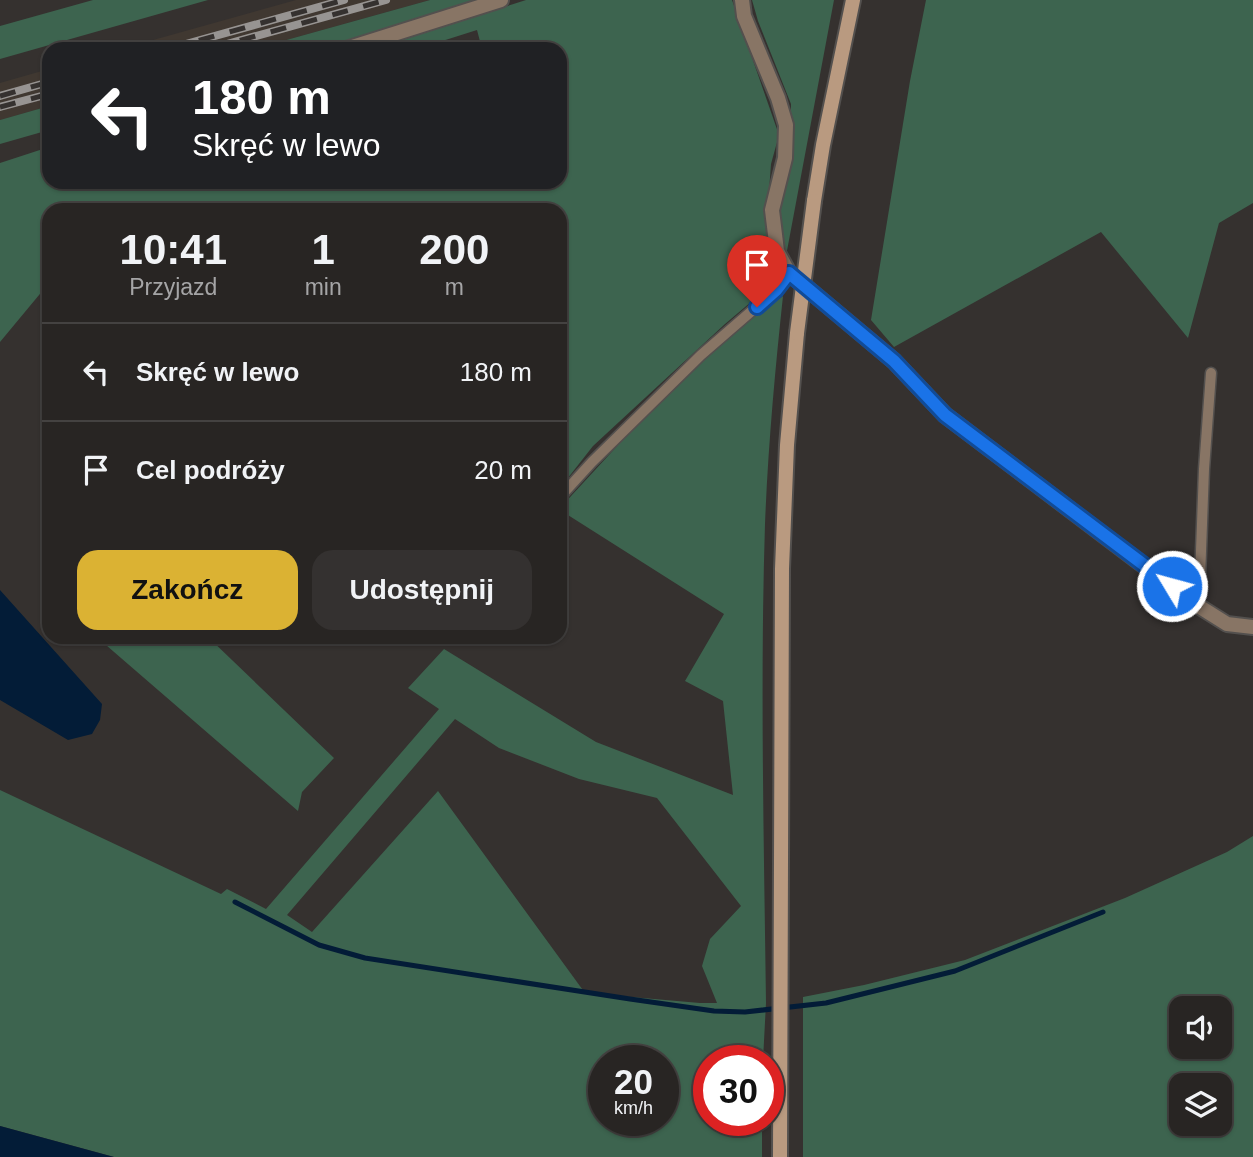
<!DOCTYPE html>
<html lang="pl">
<meta charset="utf-8">
<style>
:root{--surface:#282523;--page:#343130;--text:#f1f3f6;--muted:#a5a5a6;--line:#444241;--accent:#dbb233}
body{margin:0;font-family:Helvetica,sans-serif;background:var(--page);color:var(--text);height:100vh;display:flex;flex-direction:column;font-size:26px;white-space:nowrap}
*{box-sizing:border-box;margin:0}
p{font-size:23px;color:var(--muted)}
.icon{flex:none;width:38px;height:38px;fill:none;stroke:currentColor;stroke-width:2;stroke-linecap:round;stroke-linejoin:round}
.map{position:relative;flex:1;overflow:hidden}
.sheet{position:absolute;left:42px;top:203px;width:525px;height:441px;display:flex;flex-direction:column;background:var(--surface);border-radius:21px;box-shadow:0 2px 5px #0004,0 0 0 2px var(--line)}
.sheet>*{flex:none}
.top-card{position:absolute;left:42px;top:42px;width:525px;height:147px;border-radius:21px;box-shadow:0 2px 5px #0004,0 0 0 2px var(--line);background:#202124;color:#fff;overflow:hidden}
.fabs{position:absolute;left:1169px;top:996px;display:grid;gap:14px}
.fabs a{display:grid;place-items:center;width:63px;height:63px;border-radius:14px;background:var(--surface);box-shadow:0 2px 5px #0004,0 0 0 2px var(--line);font-size:35px}
.speed{position:absolute;left:588px;top:1045px;display:flex;gap:14px;font-size:35px;font-weight:700;text-align:center}
.speed>*{display:grid;place-content:center;width:91px;height:91px;border-radius:50%;background:var(--surface);box-shadow:0 2px 5px #0004,0 0 0 2px var(--line);line-height:1}
.speed small{font-size:18px;font-weight:400}
.speed .limit{border:10px solid #d22;background:#fff;color:#111}
.pin{position:absolute;display:grid;place-items:center;width:60px;height:60px;color:#fff;margin:-72px -30px;border-radius:50% 50% 50% 0;rotate:-45deg;box-shadow:0 0 7px #0007}
.pin .icon{rotate:45deg}
.me{position:absolute;width:77px;margin:-38px;rotate:307deg;stroke-linejoin:round;filter:drop-shadow(0 0 5px #0008)}
.turn{display:flex;align-items:center;gap:24px;height:147px;padding:0 35px;font-size:32px}
.turn .icon{width:91px;height:91px;stroke-width:2.5}
.turn b{display:block;font-size:49px;line-height:60px}
.eta{display:flex;justify-content:space-evenly;align-items:center;height:119px;text-align:center}
.eta b{font-size:42px;font-weight:800;line-height:49px}
.cta{display:flex;gap:14px;margin-top:auto;padding:14px 35px}
.cta a{flex:1;height:80px;border-radius:21px;background:var(--accent);color:#111;font-size:28px;font-weight:800;line-height:80px;text-align:center}
.cta a+a{background:var(--page);color:var(--text)}
ul{padding:0;list-style:none}
li{display:flex;align-items:center;gap:21px;height:98px;padding:0 35px;border-top:2px solid var(--line)}
li div{flex:1}
li b{display:block;font-size:26px}
li em{font-style:normal}
.map>svg:first-child{display:block}
.built{fill:#403831}
.green{fill:#3d644f;fill-rule:evenodd}
.water{fill:#031c37}
.lines{fill:none;stroke-linecap:round;stroke-linejoin:round}
.stream{stroke:#031c37;stroke-width:5}
.lane-casing{stroke:#53504e;stroke-width:13}
.street-casing{stroke:#53504e;stroke-width:18}
.secondary-casing{stroke:#53504e;stroke-width:18}
.lane{stroke:#887565;stroke-width:10}
.street{stroke:#887565;stroke-width:14}
.secondary{stroke:#b99a80;stroke-width:14}
.rail-casing{stroke:#979492;stroke-width:8}
.rail{stroke:#35312f;stroke-width:5;stroke-dasharray:16;stroke-linecap:butt}
.secondary-bridge-casing{stroke:#53504e;stroke-width:18;stroke-linecap:butt}
.secondary-bridge{stroke:#b99a80;stroke-width:14}
.route-casing{stroke:#114b97;stroke-width:18}
.route{stroke:#1a73e8;stroke-width:12}
</style>
<div class="map">
<svg width="1253" height="1157" viewBox="0 0 1253 1157">
<rect width="100%" height="100%" fill="#35312f"/>
<path class="built" d="M 296,0 L 430,0 L 254,49 L 121,49 Z
M 49,69 L 49,106 L 0,120 L 0,83 Z"/>
<path class="green" d="M 93,0 L 208,0 L 0,59 L 0,26 Z
M 430,0 L 485,0 L 323,49 L 254,49 Z
M 526,0 L 732,0 L 779,135 L 771,164 L 766,232 L 776,281 L 725,324 L 593,446 L 564,483 L 560,479 L 560,210 L 49,210 L 49,283 L 0,342 L 0,163 L 49,147 L 49,182 L 560,182 L 560,49 L 482,49 L 477,30 L 417,49 L 374,49 Z
M 752,0 L 834,0 L 786,256 L 779,216 L 790,159 L 791,104 L 758,21 Z
M 926,0 L 1253,0 L 1253,203 L 1219,223 L 1188,338 L 1101,232 L 894,347 L 871,320 L 910,81 Z
M 49,106 L 49,130 L 0,144 L 0,120 Z
M 783,296 C 775,371 768,448 765,524 C 760,684 764,844 766,1003 L 763,1060 L 709,1060 L 709,1120 L 762,1120 L 762,1157 L 114,1157 L 0,1126 L 0,790 L 221,894 L 227,889 L 266,909 L 439,709 L 408,688 L 444,649 L 596,742 L 733,795 L 723,701 L 685,681 L 724,614 L 560,510 L 560,508 L 701,355 ZM 455,719 L 499,748 L 579,779 L 657,798 L 741,906 L 710,939 L 702,966 L 717,1003 L 700,1003 L 585,993 L 438,791 L 312,932 L 287,915 ZM 604,1060 L 663,1060 L 663,1120 L 604,1120 Z
M 102,637 L 208,637 L 334,758 L 302,792 L 298,811 L 99,639 Z
M 1253,836 L 1253,1157 L 803,1157 L 803,997 L 864,985 L 965,960 L 1125,898 L 1227,852 ZM 1181,1008 L 1220,1008 L 1220,1046 L 1181,1046 ZM 1181,1085 L 1220,1085 L 1220,1124 L 1181,1124 Z"/>
<path class="water" d="M 0,590 L 102,704 L 100,720 L 92,734 L 68,740 L 0,700 Z
M 0,1126 L 114,1157 L 0,1157 Z"/>
<g class="lines">
<path class="stream" d="M 235,902 L 319,945 L 365,958 L 630,999 L 714,1011 L 745,1012 L 826,1003 L 955,971 L 1103,912"/>
<defs>
<path id="lane" d="M 560,497 L 592,462 L 701,355 L 776,290 L 789,273
M 1199,606 L 1204,469 L 1211,373"/>
<path id="street" d="M 742,0 L 744,16 L 778,98 L 786,125 L 785,158 L 772,210 L 777,251 L 789,273 L 894,361 L 945,415 L 1192,602 L 1227,624 L 1253,627
M 346,49 L 501,0"/>
<path id="secondary" d="M 814,201 L 823,145 L 853,0
M 780,1157 L 782,569 L 787,445 L 797,333"/>
</defs>
<use href="#lane" class="lane-casing"/>
<use href="#street" class="street-casing"/>
<use href="#secondary" class="secondary-casing"/>
<use href="#lane" class="lane"/>
<use href="#street" class="street"/>
<use href="#secondary" class="secondary"/>
<defs>
<path id="rail" d="M 168,49 L 344,0
M 209,49 L 386,0
M 0,96 L 49,82
M 0,107 L 49,94"/>
</defs>
<use href="#rail" class="rail-casing"/>
<use href="#rail" class="rail"/>
<defs>
<path id="secondary-bridge" d="M 797,333 L 814,201"/>
</defs>
<use href="#secondary-bridge" class="secondary-bridge-casing"/>
<use href="#secondary-bridge" class="secondary-bridge"/>
</g>
<g class="lines">
<defs>
<path id="route" d="M 757,307 L 776,290 L 789,273 L 894,361 L 945,415 L 1172,586"/>
</defs>
<use href="#route" class="route-casing"/>
<use href="#route" class="route"/>
</g>
</svg>
<div class="fabs">
<a><svg class="icon" aria-label="sound" viewBox="0 0 24 24"><path d="M4 9h4l5-4v14l-5-4H4zM17 9q2 3 0 6"/></svg></a>
<a><svg class="icon" aria-label="layers" viewBox="0 0 24 24"><path d="M12 4l9 5-9 5-9-5zM3 14l9 5 9-5"/></svg></a>
</div>
<div class="speed"><div>20<small>km/h</small></div><div class="limit">30</div></div>
<div class="pin" style="left:757px;top:307px;background:#d93025"><svg class="icon" aria-label="arrive" viewBox="0 0 24 24"><path d="M6 21V4h12l-3 4 3 4H6"/></svg></div>
<svg class="me" style="left:1172px;top:586px" viewBox="-20 -20 40 40"><circle r="17" fill="#1a73e8" stroke="#fff" stroke-width="3"/><path d="M0-11L8 9 0 5-8 9z" fill="#fff"/></svg>
<div class="top-card">
<div class="turn"><svg class="icon" aria-label="left" viewBox="0 0 24 24"><path d="M17 20v-9H6M10 6l-5 5 5 5"/></svg><div><b>180 m</b>Skręć w lewo</div></div>
</div>
<section class="sheet">
<div class="eta">
<div><b>10:41</b><p>Przyjazd</p></div>
<div><b>1</b><p>min</p></div>
<div><b>200</b><p>m</p></div>
</div>
<ul>
<li><svg class="icon" aria-label="left" viewBox="0 0 24 24"><path d="M17 20v-9H6M10 6l-5 5 5 5"/></svg><div><b>Skręć w lewo</b></div><em>180 m</em></li>
<li><svg class="icon" aria-label="arrive" viewBox="0 0 24 24"><path d="M6 21V4h12l-3 4 3 4H6"/></svg><div><b>Cel podróży</b></div><em>20 m</em></li>
</ul>
<div class="cta"><a>Zakończ</a><a>Udostępnij</a></div>
</section>
</div>
